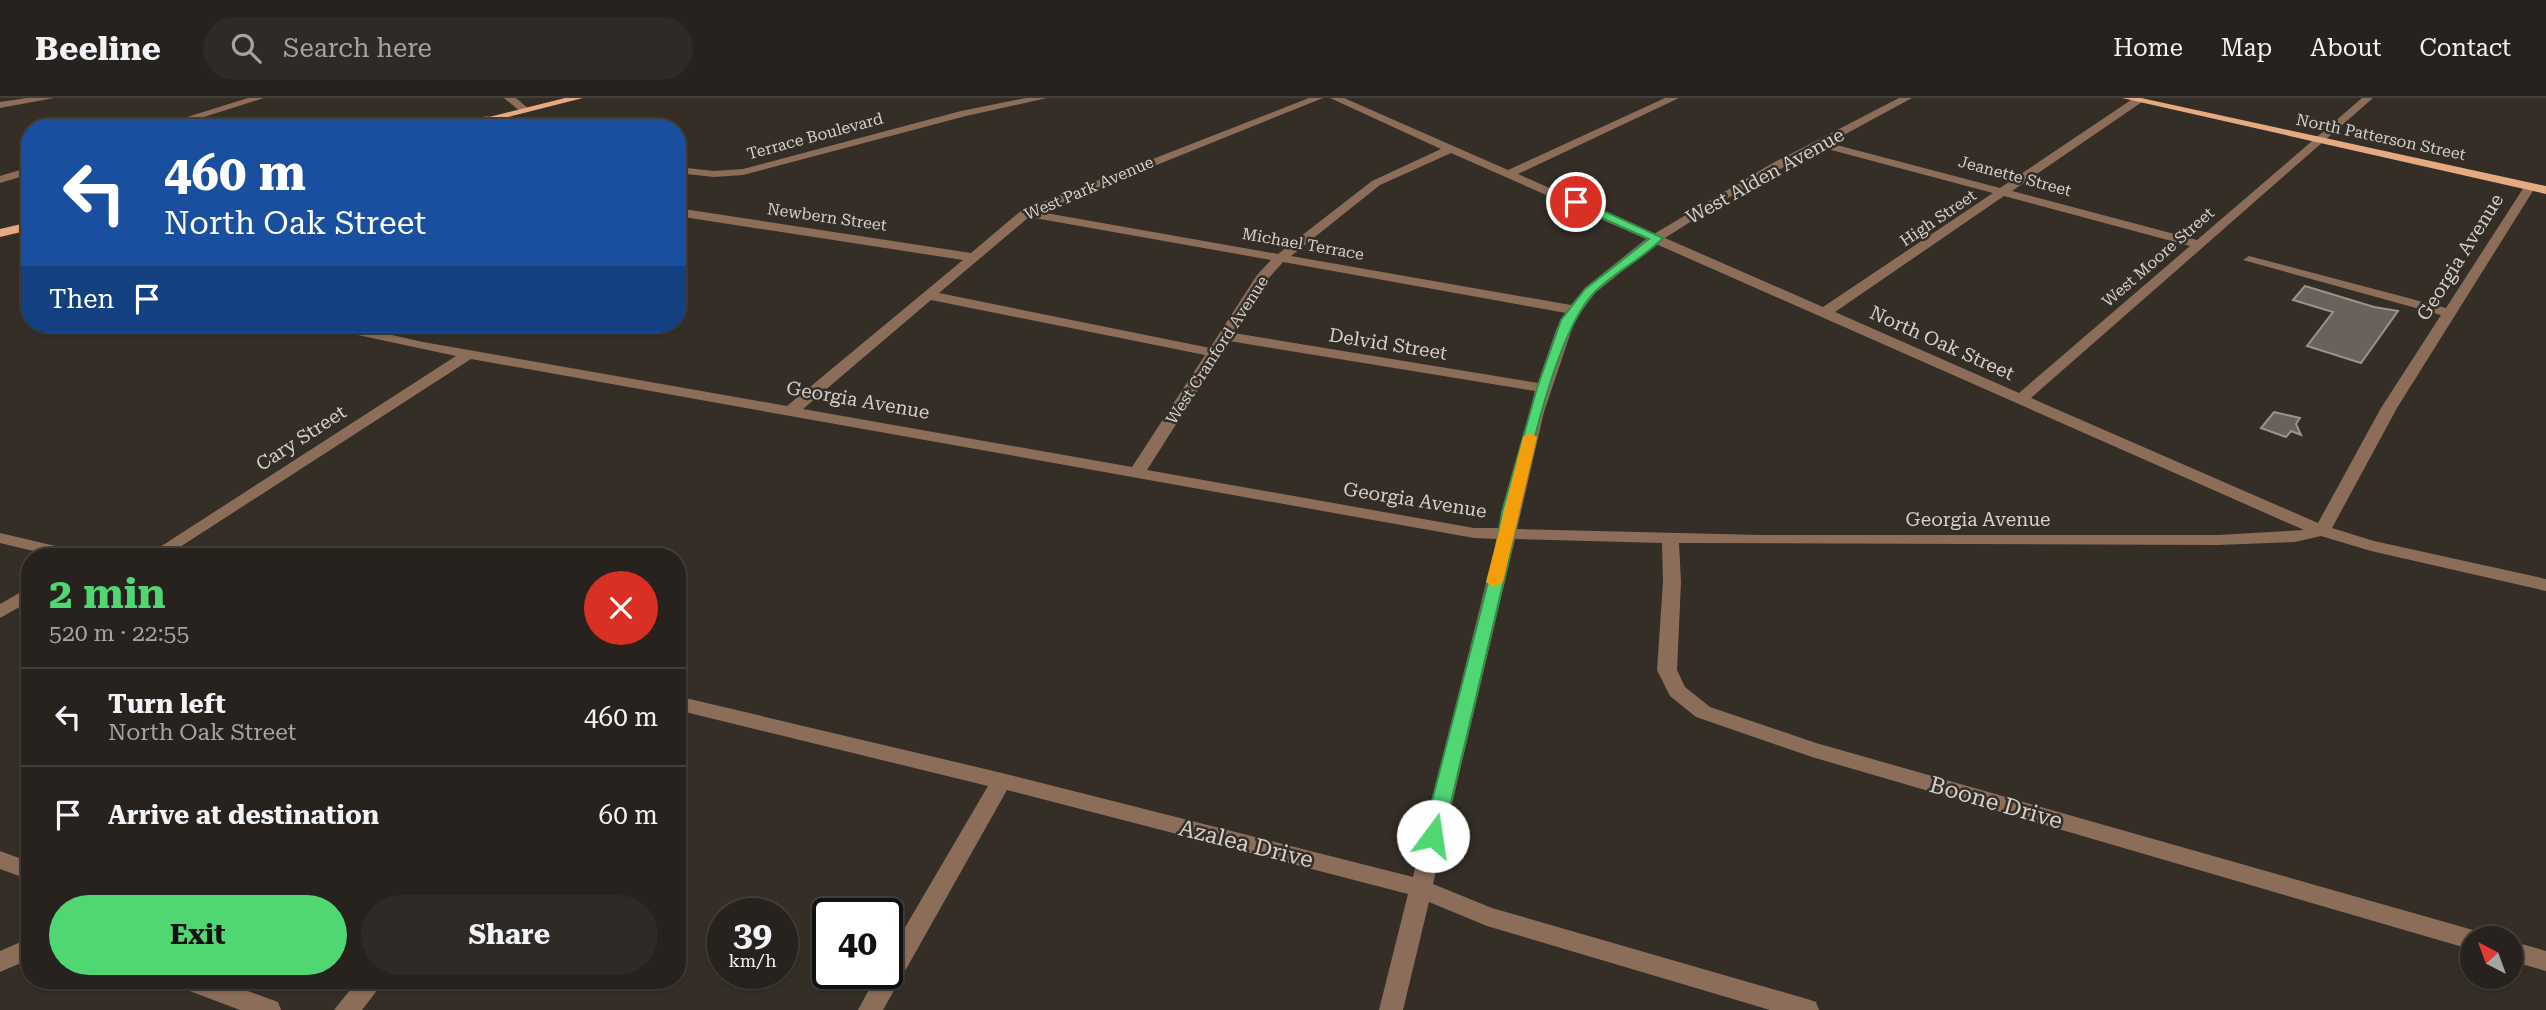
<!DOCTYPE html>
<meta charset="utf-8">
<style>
:root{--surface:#27221d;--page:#2f2a26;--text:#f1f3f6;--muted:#a4a4a4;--line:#433f3b;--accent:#51d674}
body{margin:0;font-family:"Roboto Serif",serif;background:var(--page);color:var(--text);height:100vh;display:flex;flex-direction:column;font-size:26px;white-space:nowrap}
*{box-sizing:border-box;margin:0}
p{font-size:23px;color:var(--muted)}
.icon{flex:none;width:38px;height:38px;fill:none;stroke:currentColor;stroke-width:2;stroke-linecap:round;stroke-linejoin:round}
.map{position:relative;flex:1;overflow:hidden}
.side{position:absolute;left:21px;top:450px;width:665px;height:441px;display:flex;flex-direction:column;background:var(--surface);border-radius:28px;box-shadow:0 2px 5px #0004,0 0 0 2px var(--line)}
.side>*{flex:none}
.top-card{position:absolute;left:21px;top:21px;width:665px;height:214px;border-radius:28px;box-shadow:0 2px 5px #0004,0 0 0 2px var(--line);background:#1a4fa0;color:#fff;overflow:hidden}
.needle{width:46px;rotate:319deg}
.fabs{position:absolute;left:2460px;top:828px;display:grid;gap:14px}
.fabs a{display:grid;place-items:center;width:63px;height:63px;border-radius:50%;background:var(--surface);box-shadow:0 2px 5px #0004,0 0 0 2px var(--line);font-size:35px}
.speed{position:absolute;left:707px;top:800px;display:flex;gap:14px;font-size:35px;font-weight:700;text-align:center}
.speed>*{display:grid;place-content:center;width:91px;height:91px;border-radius:50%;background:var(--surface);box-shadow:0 2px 5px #0004,0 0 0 2px var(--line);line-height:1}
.speed small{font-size:18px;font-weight:400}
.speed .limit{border:4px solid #111;border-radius:10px;background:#fff;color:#111}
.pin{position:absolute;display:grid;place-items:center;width:60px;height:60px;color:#fff;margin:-30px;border:4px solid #fff;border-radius:50%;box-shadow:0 2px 7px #0007}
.me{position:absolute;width:77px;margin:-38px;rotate:14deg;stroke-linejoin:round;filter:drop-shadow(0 0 5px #0008)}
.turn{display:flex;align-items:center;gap:24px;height:147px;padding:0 28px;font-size:32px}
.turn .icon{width:91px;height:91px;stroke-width:2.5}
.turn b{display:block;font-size:49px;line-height:60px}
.then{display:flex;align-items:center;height:66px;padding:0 28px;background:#0003;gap:14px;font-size:26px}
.round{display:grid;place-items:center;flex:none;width:74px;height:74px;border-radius:37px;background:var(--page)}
.overview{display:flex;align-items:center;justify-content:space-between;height:119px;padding:0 28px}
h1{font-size:42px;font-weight:700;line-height:52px;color:var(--accent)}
.button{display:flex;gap:14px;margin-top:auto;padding:14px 28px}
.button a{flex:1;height:80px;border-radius:42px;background:var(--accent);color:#111;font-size:28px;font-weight:700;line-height:80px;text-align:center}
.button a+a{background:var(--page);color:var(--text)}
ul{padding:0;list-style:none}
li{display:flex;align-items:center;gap:21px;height:98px;padding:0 28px;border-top:2px solid var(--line)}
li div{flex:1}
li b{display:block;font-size:26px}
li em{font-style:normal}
header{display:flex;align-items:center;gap:42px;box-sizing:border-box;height:98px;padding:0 35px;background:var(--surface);border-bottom:2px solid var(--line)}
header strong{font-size:33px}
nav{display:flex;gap:38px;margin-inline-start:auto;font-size:24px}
.search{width:490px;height:63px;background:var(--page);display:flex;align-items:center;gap:18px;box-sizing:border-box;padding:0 24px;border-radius:38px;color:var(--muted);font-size:26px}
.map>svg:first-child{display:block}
.building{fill:#68625a;stroke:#9a938a;stroke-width:2}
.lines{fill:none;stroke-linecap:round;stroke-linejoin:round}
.minor{fill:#8b6d5a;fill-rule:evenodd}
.major{fill:#e6aa81;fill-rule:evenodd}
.route{fill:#51d674;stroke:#358b4b;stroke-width:2}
.slow{fill:#f59e0b}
.labels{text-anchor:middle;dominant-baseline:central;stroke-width:5;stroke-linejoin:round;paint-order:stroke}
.far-street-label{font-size:16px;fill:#d4d0cc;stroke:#342e27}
.street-label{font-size:19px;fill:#d4d0cc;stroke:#342e27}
.near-street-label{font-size:23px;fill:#d4d0cc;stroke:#342e27}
</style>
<header>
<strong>Beeline</strong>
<div class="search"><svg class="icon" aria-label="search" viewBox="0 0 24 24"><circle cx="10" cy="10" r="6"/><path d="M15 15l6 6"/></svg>Search here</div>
<nav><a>Home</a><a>Map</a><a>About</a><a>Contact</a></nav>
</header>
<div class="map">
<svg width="2546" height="912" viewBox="0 0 2546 912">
<rect width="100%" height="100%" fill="#342e27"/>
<path class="building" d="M 2305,188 L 2374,209 L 2398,213 L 2361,265 L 2307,248 L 2333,214 L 2293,202 Z
M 2274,314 L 2300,320 L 2296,326 L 2301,337 L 2291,333 L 2286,339 L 2261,330 Z"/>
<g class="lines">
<path class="minor" d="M 27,0 L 54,0 L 0,10 L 0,4 Z
M 248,0 L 264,0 L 169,30 L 152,30 Z
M 504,0 L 516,0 L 530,12 L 521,14 Z
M 1026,0 L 1047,0 L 966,18 L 743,77 L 714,79 L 677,75 L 677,69 L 714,73 L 743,71 L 961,13 Z
M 1309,0 L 1323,0 L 1040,114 L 1278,156 L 1372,83 L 1441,51 L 1330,0 L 1344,0 L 1508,72 L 1665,0 L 1679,0 L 1518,76 L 1654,136 L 1771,66 L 1899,0 L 1912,0 L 1829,45 L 2000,90 L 2134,0 L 2142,0 L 2142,4 L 2012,93 L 2197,142 L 2362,0 L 2373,0 L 2031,300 L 2318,425 L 2381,310 L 2441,217 L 2243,162 L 2249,158 L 2446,210 L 2526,86 L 2534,86 L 2536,88 L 2397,310 L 2332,430 L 2374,443 L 2546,481 L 2546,493 L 2371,453 L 2321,438 L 2295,444 L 2218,447 L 1679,445 L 1681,484 L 1677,572 L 1685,589 L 1710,609 L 1816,645 L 2473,832 L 2481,835 L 2484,840 L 2473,840 L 2473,852 L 1812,659 L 1696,619 L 1670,598 L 1657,572 L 1663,484 L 1662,445 L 1515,441 L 1433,786 L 1492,810 L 1807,901 L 1816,904 L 1819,912 L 1770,912 L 1487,828 L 1429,804 L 1403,912 L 1379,912 L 1408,796 L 1007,692 L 883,912 L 858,912 L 878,875 L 887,875 L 887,860 L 988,688 L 677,612 L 677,598 L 1002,675 L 1413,779 L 1497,441 L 1474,440 L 471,261 L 166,458 L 146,458 L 456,258 L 325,230 L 318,226 L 343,226 L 423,244 L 787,308 L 963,162 L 677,118 L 677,110 L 971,155 L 1022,112 ZM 1820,49 L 1993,95 L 1823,209 L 1665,140 L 1726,101 ZM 1451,55 L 1646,141 L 1586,189 L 1571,207 L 1291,158 L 1380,87 ZM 2004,98 L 2190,148 L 2019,295 L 1835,214 ZM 1029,119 L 1271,162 L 1257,177 L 1210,250 L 939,195 ZM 1656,146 L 2304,432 L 2218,437 L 1762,437 L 1517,431 L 1544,314 L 1575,222 L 1595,195 ZM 1283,164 L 1566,215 L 1556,232 L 1538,285 L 1234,235 L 1267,182 ZM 931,202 L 1205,257 L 1132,369 L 803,311 ZM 1229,243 L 1535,293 L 1500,430 L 1474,430 L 1147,372 Z
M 487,18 L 513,28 L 514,30 L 499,30 L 483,23 L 483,19 Z
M 30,69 L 30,76 L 0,85 L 0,78 Z
M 0,435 L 81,454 L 84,458 L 54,458 L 0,445 Z
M 30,489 L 30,503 L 0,520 L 0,506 Z
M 0,753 L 30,764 L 30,782 L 0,771 Z
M 30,840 L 30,861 L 0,874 L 0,853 Z
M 2511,843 L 2546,853 L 2546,873 L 2511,863 Z
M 176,882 L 217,882 L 278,904 L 281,912 L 240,912 L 179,889 Z
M 358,882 L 385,882 L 362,912 L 334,912 Z"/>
<path class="major" d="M 565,0 L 583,0 L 465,30 L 445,30 Z
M 2122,0 L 2141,0 L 2546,88 L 2546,96 Z
M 30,124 L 30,132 L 0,139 L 0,131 Z"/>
</g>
<path class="route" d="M 1572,102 L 1580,102 L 1663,140 C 1642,162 1612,175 1592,197 C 1551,244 1520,396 1509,461 L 1443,738 L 1440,744 L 1426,744 L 1423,738 L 1494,461 L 1502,414 L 1537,290 L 1561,222 L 1585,191 L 1649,141 L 1572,107 Z"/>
<path class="slow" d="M 1530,335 L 1537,339 L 1503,484 L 1494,489 L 1486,484 L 1523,339 Z"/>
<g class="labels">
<g class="far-street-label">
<text transform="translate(815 38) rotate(-15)">Terrace Boulevard</text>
<text transform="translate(2381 39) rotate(12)">North Patterson Street</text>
<text transform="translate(2015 78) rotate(15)">Jeanette Street</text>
<text transform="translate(1089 90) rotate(-23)">West Park Avenue</text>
<text transform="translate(827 119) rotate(8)">Newbern Street</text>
<text transform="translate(1938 120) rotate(-34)">High Street</text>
<text transform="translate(1303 146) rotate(10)">Michael Terrace</text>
<text transform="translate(2158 159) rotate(-41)">West Moore Street</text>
<text transform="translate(1217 252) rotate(-57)">West Cranford Avenue</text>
</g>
<g class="street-label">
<text transform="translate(1765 78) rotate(-29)">West Alden Avenue</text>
<text transform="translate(2460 159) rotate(-58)">Georgia Avenue</text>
<text transform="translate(1942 245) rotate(24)">North Oak Street</text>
<text transform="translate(1388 246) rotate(9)">Delvid Street</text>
<text transform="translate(858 302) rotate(10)">Georgia Avenue</text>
<text transform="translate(301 340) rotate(-33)">Cary Street</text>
<text transform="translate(1415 402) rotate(9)">Georgia Avenue</text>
<text x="1978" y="421">Georgia Avenue</text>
</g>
<g class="near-street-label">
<text transform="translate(1996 705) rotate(16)">Boone Drive</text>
<text transform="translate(1246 746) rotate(14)">Azalea Drive</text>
</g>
</g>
</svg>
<div class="fabs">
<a><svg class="needle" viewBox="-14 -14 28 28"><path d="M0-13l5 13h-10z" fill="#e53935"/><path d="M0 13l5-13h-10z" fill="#a4a4a4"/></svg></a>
</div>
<div class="speed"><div>39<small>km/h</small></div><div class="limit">40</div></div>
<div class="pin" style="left:1576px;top:104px;background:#d93025"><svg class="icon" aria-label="arrive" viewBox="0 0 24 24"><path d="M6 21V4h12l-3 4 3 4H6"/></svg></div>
<svg class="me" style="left:1433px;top:738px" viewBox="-20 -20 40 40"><circle r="19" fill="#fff"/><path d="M0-13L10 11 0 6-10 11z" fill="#51d674"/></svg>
<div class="top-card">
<div class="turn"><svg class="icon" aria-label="left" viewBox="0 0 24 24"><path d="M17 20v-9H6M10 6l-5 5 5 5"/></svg><div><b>460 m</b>North Oak Street</div></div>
<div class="then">Then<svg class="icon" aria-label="arrive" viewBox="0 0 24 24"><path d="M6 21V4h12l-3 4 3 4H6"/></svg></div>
</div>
<section class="side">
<div class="overview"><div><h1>2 min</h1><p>520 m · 22:55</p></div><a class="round" style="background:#d93025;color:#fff"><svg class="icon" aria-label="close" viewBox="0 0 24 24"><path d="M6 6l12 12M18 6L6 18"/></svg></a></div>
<ul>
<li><svg class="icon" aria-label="left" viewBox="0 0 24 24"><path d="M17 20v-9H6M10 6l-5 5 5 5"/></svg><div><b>Turn left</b><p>North Oak Street</p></div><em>460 m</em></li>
<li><svg class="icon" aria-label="arrive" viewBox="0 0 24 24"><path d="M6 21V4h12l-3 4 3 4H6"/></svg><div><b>Arrive at destination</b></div><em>60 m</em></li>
</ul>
<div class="button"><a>Exit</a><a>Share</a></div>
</section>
</div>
